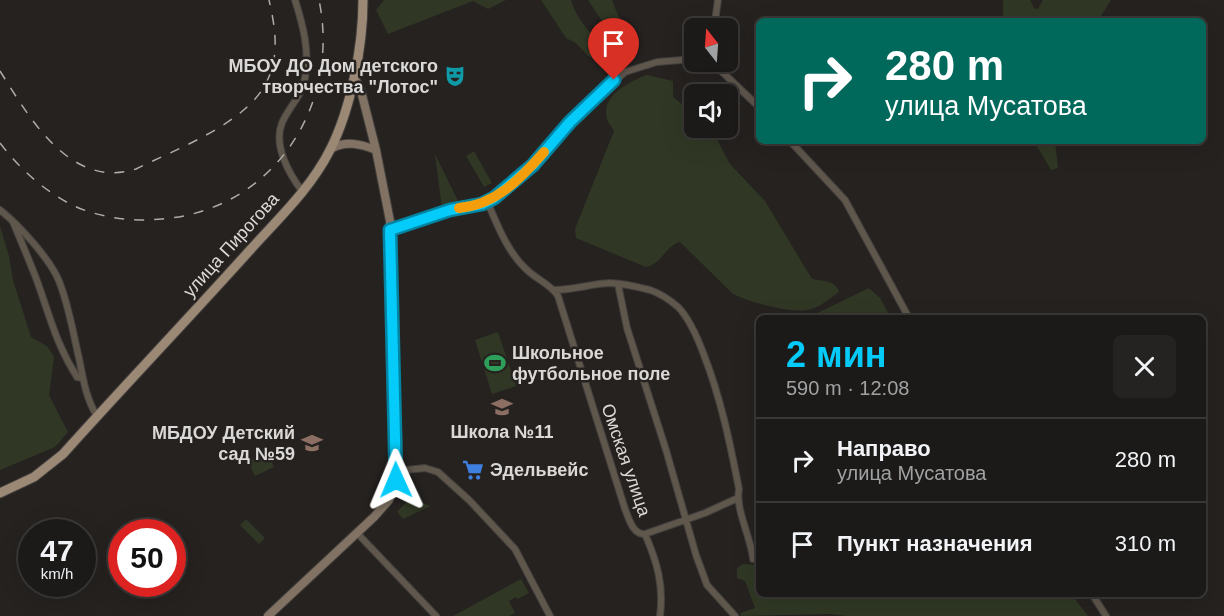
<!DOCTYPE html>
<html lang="ru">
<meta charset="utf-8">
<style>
:root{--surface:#1c1a18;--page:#252321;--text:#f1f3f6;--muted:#a0a1a2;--line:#3a3837;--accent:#04cbf9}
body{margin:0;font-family:Arial,sans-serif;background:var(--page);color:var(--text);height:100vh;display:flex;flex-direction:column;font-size:22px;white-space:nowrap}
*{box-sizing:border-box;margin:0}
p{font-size:20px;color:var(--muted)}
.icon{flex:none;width:33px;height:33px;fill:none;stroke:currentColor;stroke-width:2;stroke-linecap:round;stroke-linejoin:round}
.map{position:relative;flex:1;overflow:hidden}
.drawer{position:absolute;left:756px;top:315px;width:450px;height:282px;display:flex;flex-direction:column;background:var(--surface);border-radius:9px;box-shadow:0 6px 24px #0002,0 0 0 2px var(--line)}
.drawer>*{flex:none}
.banner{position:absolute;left:756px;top:18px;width:450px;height:126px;border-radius:9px;box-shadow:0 6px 24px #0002,0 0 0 2px var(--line);background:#00695c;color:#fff;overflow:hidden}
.needle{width:39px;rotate:343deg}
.fabs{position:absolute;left:684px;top:18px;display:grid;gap:12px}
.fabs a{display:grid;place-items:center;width:54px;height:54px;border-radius:9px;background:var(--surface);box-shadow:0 6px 24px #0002,0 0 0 2px var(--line);font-size:30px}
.speed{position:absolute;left:18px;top:519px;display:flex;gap:12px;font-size:30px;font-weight:700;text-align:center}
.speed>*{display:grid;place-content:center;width:78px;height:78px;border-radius:50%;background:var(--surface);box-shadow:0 6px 24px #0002,0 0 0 2px var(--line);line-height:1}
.speed small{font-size:15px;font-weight:400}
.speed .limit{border:9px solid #d22;background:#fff;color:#111}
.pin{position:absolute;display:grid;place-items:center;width:51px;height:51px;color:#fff;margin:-62px -26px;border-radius:50% 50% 50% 0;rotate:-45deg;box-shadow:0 0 6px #0007}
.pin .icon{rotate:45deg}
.me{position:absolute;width:66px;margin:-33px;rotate:359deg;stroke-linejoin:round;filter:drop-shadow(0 0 4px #0008)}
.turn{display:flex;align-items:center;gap:21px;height:126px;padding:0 30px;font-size:27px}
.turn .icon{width:78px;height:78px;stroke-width:2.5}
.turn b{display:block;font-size:42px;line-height:51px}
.round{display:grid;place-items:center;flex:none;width:63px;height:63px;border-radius:9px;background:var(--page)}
.headline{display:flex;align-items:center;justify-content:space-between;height:102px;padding:0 30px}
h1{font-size:36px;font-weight:700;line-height:45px;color:var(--accent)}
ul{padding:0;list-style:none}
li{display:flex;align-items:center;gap:18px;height:84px;padding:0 30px;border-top:2px solid var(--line)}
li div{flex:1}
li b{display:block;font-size:22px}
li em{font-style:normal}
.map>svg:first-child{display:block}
.green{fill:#303825}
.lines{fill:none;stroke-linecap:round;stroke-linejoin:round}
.street-casing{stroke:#423f3d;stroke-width:8}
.secondary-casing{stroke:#423f3d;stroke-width:10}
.primary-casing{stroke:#423f3d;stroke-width:11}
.street{stroke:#5f564c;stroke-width:6}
.secondary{stroke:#817263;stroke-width:8}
.primary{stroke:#9b8875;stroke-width:9}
.rail{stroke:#aeacaa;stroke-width:1.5;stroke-dasharray:10 10;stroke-linecap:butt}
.route-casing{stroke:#0384a2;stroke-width:15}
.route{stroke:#04cbf9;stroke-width:10}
.slow{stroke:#f59e0b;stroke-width:10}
.labels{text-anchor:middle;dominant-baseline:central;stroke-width:5;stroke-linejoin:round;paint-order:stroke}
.poi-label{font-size:18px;font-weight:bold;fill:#dbd9d7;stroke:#252220;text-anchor:end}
.street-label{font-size:18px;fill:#dbd9d7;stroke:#252220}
</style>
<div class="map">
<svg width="1224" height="616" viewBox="0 0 1224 616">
<rect width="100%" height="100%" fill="#252220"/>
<path class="green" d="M 384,0 L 506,0 L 488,9 L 473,1 L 388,34 L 376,10 Z
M 541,0 L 571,0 C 578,24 597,41 617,55 L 609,62 L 588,56 L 576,43 L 566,38 Z
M 588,0 L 612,0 C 617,13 622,29 636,33 L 630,45 L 612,36 Z
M 1003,0 L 1030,0 L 1034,8 L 1038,9 L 1043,0 L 1111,0 L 1098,21 L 1003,21 Z
M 647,75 L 673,81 L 673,97 L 694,114 L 694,128 L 711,128 L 730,164 L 765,201 L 812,279 C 822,281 836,280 839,292 C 830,298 822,306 811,309 C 793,315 750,302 733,294 L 680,242 C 666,245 662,264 646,267 L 576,238 L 575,229 L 614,131 C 612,127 608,123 607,119 C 600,96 630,81 647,75 Z
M 1034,141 L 1055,141 L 1058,168 L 1051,170 Z
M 474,151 L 492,183 L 484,187 L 466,156 Z
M 435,154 L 459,203 L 442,209 Z
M 0,226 L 9,256 L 13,280 L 31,337 L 47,346 L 54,357 L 49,395 L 68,432 L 55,447 L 0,470 Z
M 869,288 L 880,298 L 891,318 L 807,318 Z
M 498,332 L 516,386 L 492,394 L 475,340 Z
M 267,452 L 274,467 L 255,476 L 248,461 Z
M 409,499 L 431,506 L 403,519 L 397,512 Z
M 246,519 L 265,538 L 259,544 L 240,525 Z
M 743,564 L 759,565 L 759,594 L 1071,594 L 1088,616 L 847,616 L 831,614 L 740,616 L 741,613 L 755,608 L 745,581 L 737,578 L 737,568 Z
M 521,579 L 529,593 L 518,599 L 516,597 L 509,601 L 515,613 L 509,616 L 453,616 Z"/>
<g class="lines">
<defs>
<path id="street" d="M 295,0 C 303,25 310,52 305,78 C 302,97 289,106 282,123 C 273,145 289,174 302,191
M 714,28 L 718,0
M 707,62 L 717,67 L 759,107
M 790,141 L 845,200 L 909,318
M 487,201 C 497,224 507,251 525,268 C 535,279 551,284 558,296 L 625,509 C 629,519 633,535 645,534 L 705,513 L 738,498
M 0,210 C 19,225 50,259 59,281 C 69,306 73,333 79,358 C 83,378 86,399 97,416
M 13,222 C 21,241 29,260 36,278 C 50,316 55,342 77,377 L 82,378
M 390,230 L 438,213 L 482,204 L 494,198 L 533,165 L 570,122 L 625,72 L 657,62 L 694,59
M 618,284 L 627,328 L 666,450 L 696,555 L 707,585 L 735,616
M 554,290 C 573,290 590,284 609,283 C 622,283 638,287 650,290 C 659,293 670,300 678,307 C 690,319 698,339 704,355 C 721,399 730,443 739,489 C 735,509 751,537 753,559
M 396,471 L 425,468 L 438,472 L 469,500 L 515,549 L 550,616
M 357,533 L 436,616
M 645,534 C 657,562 664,585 660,616
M 1092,594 L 1106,616"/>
<path id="secondary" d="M 331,149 C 345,140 361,144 376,150
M 268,616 L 374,517 L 389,500 L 395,485 L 390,221 L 376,150 L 361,91 L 354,76"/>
<path id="primary" d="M 0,493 L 34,477 L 63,454 C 125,385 189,318 251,249 C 279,218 311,188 330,150 C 351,109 363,46 363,0"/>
</defs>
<use href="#street" class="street-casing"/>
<use href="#secondary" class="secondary-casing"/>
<use href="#primary" class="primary-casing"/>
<use href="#street" class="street"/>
<use href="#secondary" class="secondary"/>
<use href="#primary" class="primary"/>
<path class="rail" d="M 0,71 C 29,117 70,190 136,169 C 176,149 248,123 267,81 C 280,55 275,26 269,0
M 0,143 C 20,169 43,190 72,205 C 100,218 132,222 162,219 C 273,210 341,106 319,0"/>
</g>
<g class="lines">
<defs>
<path id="route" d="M 396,480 L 390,230 L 450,210 L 482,204 L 494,198 L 533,165 L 570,122 L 614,80"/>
</defs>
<use href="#route" class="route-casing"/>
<use href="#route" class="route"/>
<path class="slow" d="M 459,208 C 496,205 521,178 544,152"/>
</g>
<defs>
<symbol id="theatre-bare" viewBox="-9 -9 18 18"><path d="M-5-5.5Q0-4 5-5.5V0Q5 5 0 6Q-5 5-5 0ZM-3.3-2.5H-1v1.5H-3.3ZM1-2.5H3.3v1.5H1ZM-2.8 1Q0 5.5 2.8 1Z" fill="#0f9aa8" stroke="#252220" stroke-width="2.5" paint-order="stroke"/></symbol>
<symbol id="stadium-bare" viewBox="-9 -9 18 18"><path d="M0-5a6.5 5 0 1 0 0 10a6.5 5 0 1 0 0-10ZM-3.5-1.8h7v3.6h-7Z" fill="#2e9e5b" stroke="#252220" stroke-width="2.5" paint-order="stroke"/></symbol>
<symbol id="school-bare" viewBox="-9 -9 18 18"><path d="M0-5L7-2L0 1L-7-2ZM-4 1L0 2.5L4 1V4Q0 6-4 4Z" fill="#8d6e63" stroke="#252220" stroke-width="2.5" paint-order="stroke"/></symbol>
<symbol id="supermarket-bare" viewBox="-9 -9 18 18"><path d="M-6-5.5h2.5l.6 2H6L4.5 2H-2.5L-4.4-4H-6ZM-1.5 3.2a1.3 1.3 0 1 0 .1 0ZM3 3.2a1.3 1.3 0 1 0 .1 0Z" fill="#3f7fe0" stroke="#252220" stroke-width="2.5" paint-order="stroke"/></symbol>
</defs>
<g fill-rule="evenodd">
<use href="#theatre-bare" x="440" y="61" width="30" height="30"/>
<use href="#stadium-bare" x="480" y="348" width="30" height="30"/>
<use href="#school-bare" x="487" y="392" width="30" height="30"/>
<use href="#school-bare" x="297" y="428" width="30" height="30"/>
<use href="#supermarket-bare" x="458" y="455" width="30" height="30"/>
</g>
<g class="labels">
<g class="poi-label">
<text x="438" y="66">МБОУ ДО Дом детского<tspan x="438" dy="21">творчества "Лотос"</tspan></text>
<text x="512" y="353" text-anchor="start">Школьное<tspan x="512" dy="21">футбольное поле</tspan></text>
<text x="502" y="432" text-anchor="middle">Школа №11</text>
<text x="295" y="433">МБДОУ Детский<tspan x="295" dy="21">сад №59</tspan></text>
<text x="490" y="470" text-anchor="start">Эдельвейс</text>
</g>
<g class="street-label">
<text transform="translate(231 245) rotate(-48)">улица Пирогова</text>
<text transform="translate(626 460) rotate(71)">Омская улица</text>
</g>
</g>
</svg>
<div class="fabs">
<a><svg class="needle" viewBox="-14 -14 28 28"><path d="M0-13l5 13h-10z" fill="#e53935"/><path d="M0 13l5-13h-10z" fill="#a0a1a2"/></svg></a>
<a><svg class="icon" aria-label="sound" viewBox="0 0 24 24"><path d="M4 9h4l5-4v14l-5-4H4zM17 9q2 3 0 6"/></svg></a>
</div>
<div class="speed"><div>47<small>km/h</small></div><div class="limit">50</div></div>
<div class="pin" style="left:614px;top:80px;background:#d93025"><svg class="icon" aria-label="arrive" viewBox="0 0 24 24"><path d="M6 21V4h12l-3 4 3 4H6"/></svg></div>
<svg class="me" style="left:396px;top:480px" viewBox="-20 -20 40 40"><path d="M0-17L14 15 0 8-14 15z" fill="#04cbf9" stroke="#fff" stroke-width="4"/></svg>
<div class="banner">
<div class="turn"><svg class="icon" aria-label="right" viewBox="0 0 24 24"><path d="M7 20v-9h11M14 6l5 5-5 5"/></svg><div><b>280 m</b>улица Мусатова</div></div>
</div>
<section class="drawer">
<div class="headline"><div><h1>2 мин</h1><p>590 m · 12:08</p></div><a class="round"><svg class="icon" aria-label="close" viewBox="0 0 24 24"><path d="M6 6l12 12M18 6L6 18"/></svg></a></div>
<ul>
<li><svg class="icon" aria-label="right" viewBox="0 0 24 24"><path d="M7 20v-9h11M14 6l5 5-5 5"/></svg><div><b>Направо</b><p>улица Мусатова</p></div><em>280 m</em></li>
<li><svg class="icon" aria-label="arrive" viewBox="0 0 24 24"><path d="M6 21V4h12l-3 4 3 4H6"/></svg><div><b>Пункт назначения</b></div><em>310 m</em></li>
</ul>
</section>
</div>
